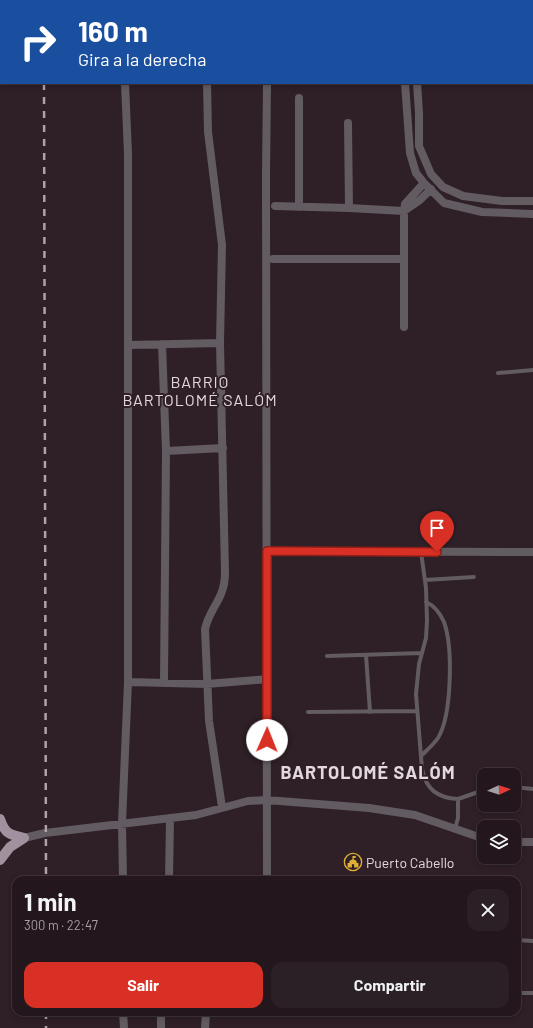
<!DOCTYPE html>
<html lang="es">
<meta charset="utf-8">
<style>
:root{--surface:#23171d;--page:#2b2026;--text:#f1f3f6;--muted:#a39fa4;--line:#40363b;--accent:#d93025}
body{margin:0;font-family:Barlow,sans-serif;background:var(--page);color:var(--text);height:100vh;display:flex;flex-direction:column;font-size:15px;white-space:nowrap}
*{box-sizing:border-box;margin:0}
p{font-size:13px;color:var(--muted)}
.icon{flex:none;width:22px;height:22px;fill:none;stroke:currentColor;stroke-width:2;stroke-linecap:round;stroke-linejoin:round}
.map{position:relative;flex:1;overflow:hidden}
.panel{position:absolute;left:12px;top:876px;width:509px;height:140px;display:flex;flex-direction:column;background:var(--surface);border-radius:12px;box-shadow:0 2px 6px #0003,0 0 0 1px var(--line)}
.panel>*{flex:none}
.guide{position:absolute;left:0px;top:0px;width:533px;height:84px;box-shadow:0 2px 6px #0003,0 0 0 1px var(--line);background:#1a4fa0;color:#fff;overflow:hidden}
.needle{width:26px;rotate:86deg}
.controls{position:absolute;left:477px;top:768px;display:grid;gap:8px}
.controls a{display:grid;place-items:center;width:44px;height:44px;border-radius:8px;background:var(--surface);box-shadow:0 2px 6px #0003,0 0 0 1px var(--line);font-size:20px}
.pin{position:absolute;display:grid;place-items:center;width:34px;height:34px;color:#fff;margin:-41px -17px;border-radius:50% 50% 50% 0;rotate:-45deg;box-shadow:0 0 4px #0007}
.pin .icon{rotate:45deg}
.me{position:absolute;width:44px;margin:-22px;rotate:1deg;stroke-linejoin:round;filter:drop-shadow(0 0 3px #0008)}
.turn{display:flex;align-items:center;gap:14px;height:84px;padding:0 12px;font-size:18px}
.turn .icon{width:52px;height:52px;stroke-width:2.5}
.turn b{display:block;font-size:28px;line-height:34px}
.round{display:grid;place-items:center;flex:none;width:42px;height:42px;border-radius:12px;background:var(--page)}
.summary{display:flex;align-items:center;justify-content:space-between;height:68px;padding:0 12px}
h1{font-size:24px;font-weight:700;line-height:30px}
.action{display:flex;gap:8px;margin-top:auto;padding:8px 12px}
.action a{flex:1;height:46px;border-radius:12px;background:var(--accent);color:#fff;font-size:16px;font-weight:700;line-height:46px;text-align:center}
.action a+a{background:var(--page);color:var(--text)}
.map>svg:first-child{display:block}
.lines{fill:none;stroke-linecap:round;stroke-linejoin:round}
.service{stroke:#625b61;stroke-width:4}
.minor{stroke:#625b61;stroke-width:8}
.primary{stroke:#9f919e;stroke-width:10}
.rail{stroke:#afa2a8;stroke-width:2.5;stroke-dasharray:7 7;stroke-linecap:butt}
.route-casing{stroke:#8d1f18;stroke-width:10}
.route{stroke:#d93025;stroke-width:7}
.labels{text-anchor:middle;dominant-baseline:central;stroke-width:4;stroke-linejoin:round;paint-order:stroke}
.poi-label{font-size:14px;fill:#e3d8dd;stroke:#2f1f27;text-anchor:start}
.quarter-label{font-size:16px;letter-spacing:1px;fill:#e3d8dd;stroke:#2f1f27}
.district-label{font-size:18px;font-weight:bold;letter-spacing:1px;fill:#e3d8dd;stroke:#2f1f27}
</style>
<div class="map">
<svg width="533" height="1028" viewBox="0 0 533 1028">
<rect width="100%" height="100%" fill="#2f1f27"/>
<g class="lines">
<path class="service" d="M 498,373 L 533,370
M 421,552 L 426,588 L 427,621 L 426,638 L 419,664 L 416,694 L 422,769 C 426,789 437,798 458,799 L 458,818 L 455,829
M 425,580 L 474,577
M 366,655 L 370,712
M 327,656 L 422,653
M 308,712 L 417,711
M 421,756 C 427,750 434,744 438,738 C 452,715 453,647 444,622 C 440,613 435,606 426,602
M 514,787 L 533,789
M 458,799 L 484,790
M 517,940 L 533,941
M 517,993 L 533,993"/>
<path class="minor" d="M 206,0 L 206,1
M 260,0 L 260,1
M 418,0 L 418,1
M 123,1 L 123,0
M 311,1 L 311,0
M 406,1 L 406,0
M 508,1 L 508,0
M 207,83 L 208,132 L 222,245 L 220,343 L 225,572 C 225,579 224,587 221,594 C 216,606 208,615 205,629 L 209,721 L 222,807
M 405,83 L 410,153 L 416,173 L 424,183 L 444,203 L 482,212 L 533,214
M 417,83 L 419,113 L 419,146 L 431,174 L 443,187 L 463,196 L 502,201 L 533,201
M 348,123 L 349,208
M 275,206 L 349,208 L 404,211 L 420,200 L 431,189
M 299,207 L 299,98
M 273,259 L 403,259
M 404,327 L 404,211 L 405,204 L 424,183
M 162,344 L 166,451 L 164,682
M 129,345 L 220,343
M 166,451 L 223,448
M 267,551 L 533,552
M 128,682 L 207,684 L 268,679
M 24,838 L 45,833 L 196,815 L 248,801 L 267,800 L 369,808 L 415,815 L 476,836 L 484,838
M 514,842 L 533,842
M 123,880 L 122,823 L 128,682 L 128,154 L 125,83
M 169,880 L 170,818
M 267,880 L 266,174 L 267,83
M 123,1012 L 124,1028
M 161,1028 L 161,1012
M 205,1028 L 206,1012"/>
<path class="primary" d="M 0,819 C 5,834 10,835 24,838
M 0,860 L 10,847 L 24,838"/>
<path class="rail" d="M 44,1 L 44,0
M 44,83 L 46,880
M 46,1012 L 46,1028"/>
</g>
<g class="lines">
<defs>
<path id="route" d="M 267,740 L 267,551 L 437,552"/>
</defs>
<use href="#route" class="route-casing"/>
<use href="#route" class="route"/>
</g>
<defs>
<symbol id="civic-ring" viewBox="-11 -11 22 22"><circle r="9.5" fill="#2f1f27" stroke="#dfb034" stroke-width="1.5"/><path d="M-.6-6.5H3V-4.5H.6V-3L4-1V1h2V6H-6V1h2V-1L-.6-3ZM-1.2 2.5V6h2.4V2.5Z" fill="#dfb034"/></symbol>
</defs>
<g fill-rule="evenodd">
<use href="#civic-ring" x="343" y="852" width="20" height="20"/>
</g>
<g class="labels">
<g class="poi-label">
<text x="366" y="862">Puerto Cabello</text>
</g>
<g class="quarter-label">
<text x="200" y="381">BARRIO<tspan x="200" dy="18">BARTOLOMÉ SALÓM</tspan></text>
</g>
<g class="district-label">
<text x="368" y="772">BARTOLOMÉ SALÓM</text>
</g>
</g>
</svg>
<div class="controls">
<a><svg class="needle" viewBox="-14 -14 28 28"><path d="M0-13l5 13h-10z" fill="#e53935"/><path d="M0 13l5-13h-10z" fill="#a39fa4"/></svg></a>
<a><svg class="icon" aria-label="layers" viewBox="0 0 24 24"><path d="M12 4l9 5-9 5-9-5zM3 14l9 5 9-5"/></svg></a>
</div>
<div class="pin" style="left:437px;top:552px;background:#d93025"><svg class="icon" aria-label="arrive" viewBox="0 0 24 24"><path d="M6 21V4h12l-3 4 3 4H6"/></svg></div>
<svg class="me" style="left:267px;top:740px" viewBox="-20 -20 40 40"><circle r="19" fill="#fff"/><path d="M0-13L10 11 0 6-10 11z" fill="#d93025"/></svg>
<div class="guide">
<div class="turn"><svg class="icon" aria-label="right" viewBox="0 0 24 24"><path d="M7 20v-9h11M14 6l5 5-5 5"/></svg><div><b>160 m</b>Gira a la derecha</div></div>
</div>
<section class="panel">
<div class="summary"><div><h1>1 min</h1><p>300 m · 22:47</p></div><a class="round"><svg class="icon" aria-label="close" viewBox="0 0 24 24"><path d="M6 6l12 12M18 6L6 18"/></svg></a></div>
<div class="action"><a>Salir</a><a>Compartir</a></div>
</section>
</div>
